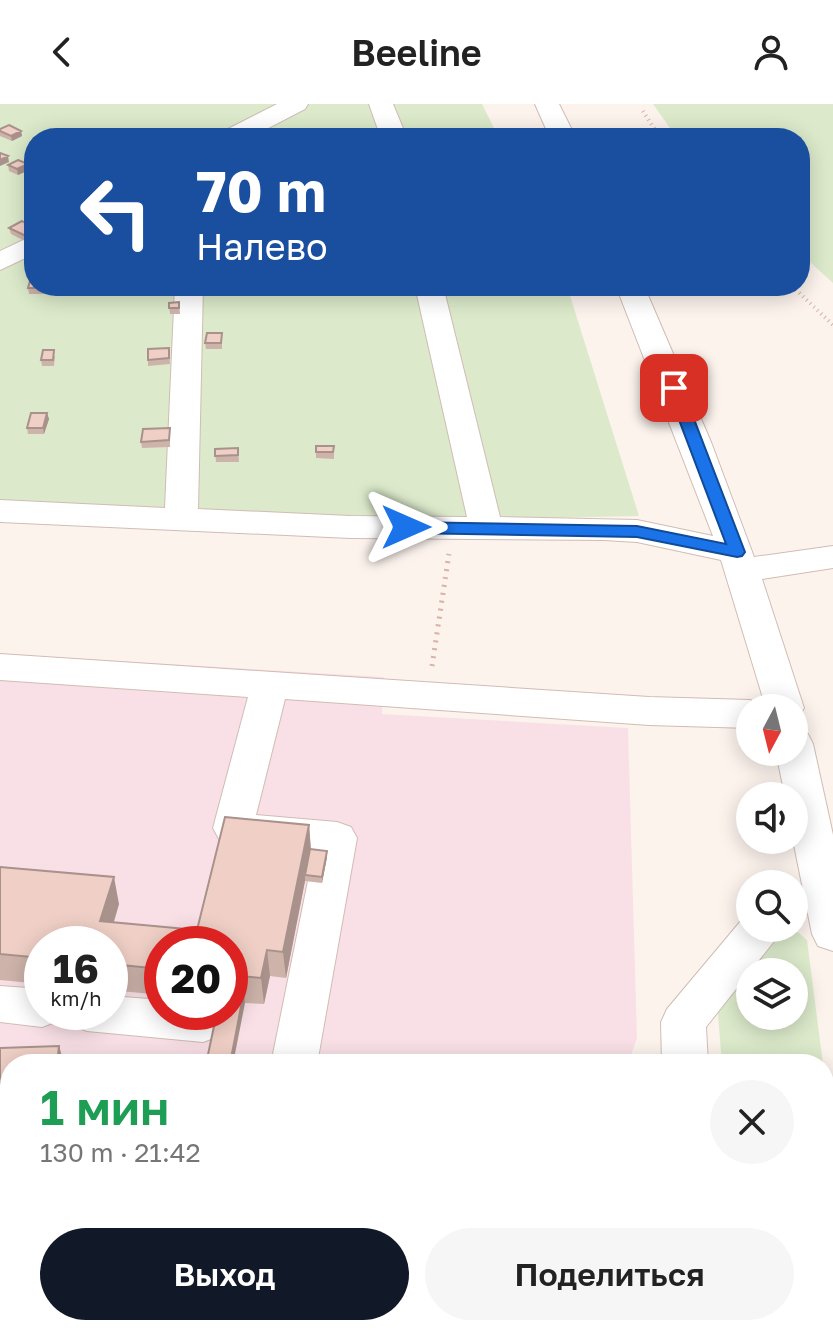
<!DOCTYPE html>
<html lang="ru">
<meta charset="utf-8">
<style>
:root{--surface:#fff;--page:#f6f6f6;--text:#222;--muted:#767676;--accent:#111827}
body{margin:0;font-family:"Golos Text",sans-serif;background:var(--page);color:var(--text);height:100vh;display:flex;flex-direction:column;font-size:30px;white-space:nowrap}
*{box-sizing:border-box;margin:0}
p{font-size:26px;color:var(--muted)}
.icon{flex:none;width:44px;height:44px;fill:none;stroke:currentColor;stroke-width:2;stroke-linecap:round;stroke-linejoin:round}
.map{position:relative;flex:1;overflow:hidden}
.drawer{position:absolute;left:0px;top:950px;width:834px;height:282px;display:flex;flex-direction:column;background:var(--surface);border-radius:32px 32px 0 0;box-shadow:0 4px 20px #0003}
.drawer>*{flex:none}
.hud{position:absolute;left:24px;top:24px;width:786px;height:168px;border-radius:32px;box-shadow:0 4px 20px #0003;background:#1a4fa0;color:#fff;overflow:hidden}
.needle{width:52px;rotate:187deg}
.tools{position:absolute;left:736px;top:590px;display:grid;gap:16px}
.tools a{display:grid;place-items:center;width:72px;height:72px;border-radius:50%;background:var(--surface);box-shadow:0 4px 20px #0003;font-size:40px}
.speed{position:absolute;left:24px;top:822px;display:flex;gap:16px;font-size:40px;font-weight:700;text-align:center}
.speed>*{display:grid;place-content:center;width:104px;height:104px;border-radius:50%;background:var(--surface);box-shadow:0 4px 20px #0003;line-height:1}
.speed small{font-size:20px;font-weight:400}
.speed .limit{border:12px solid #d22;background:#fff;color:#111}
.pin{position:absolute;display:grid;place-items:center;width:68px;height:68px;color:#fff;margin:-34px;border-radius:16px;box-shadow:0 4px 12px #0006}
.me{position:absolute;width:88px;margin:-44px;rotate:90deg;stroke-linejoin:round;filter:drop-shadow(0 0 6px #0008)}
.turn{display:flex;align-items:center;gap:28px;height:168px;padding:0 40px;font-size:36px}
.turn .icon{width:104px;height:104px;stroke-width:2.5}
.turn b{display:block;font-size:56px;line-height:68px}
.round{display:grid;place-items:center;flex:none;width:84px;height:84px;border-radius:42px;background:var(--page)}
.head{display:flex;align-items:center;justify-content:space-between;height:136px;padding:0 40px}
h1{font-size:48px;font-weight:600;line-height:60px;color:#1e9e55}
.cta{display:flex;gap:16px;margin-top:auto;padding:16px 40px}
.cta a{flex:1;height:92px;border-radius:48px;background:var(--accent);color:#fff;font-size:32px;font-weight:600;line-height:92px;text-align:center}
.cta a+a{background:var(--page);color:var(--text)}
header{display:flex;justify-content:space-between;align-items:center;height:104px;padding:0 40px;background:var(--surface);font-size:36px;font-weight:600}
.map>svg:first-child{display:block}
.medical{fill:#f9e0e7;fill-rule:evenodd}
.green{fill:#dceacb;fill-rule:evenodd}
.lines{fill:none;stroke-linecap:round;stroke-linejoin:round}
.minor-casing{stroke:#d1bcb4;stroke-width:2}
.path-far2{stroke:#d6b2a8;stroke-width:4;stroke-dasharray:1 4;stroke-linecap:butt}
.path-far1{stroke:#d6b2a8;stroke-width:5;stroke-dasharray:2 6;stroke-linecap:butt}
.path{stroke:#d6b2a8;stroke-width:6;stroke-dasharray:2 7;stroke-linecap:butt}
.minor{fill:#fff;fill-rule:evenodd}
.wall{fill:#ceb3aa}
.shaded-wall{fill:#a8928b}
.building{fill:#f0d0c6;stroke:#a8928b;stroke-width:2}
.route{fill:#1a73e8;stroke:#114b97;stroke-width:2}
</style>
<header><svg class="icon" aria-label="back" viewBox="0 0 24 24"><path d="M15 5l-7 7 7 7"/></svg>Beeline<svg class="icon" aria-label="person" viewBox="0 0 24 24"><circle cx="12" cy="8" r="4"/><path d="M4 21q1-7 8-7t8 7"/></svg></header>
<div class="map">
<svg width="833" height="1231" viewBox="0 0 833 1231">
<rect width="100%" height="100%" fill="#fcf3ed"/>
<path class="medical" d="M 0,550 L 384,573 L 382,610 L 628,624 L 637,934 L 628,960 L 10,960 L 10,1222 L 654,1222 L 655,1231 L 0,1231 ZM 42,840 L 110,840 L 110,908 L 42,908 ZM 162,840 L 230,840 L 230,908 L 162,908 Z"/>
<path class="green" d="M 0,0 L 482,0 L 499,34 L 34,34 L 34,182 L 567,182 L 639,412 L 348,418 L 0,403 Z
M 653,0 L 833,0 L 833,179 L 800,149 L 800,34 L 677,34 Z
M 771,825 L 794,825 L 807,836 L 823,960 L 722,960 L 717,899 ZM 750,868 L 794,868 L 794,912 L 750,912 Z
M 824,967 L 833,1043 L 833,1192 L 824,1193 Z"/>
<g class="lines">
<defs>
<path id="minor" d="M 277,0 L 308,0 L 305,5 L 249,34 L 216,34 L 220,29 Z
M 369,0 L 393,0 L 407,34 L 381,34 Z
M 535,0 L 559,0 L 576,34 L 550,34 Z
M 34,131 L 34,150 L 0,166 L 0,147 Z
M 175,182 L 203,182 L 198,405 L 350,412 L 467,413 L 415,182 L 443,182 L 500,413 L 637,416 L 713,432 L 616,182 L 644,182 L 711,338 L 754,453 L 833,442 L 833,464 L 762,475 L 804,604 L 798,614 L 794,615 L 794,604 L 766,604 L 721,456 L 637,438 L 604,436 L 350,434 L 0,418 L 0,396 L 165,404 Z
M 0,550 L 649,593 L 750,596 L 765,604 L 750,604 L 750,624 L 649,621 L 285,595 L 256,711 L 337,718 L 351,723 L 357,734 L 317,960 L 271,960 L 314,747 L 233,739 L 219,735 L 213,724 L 248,593 L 0,576 Z
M 794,626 L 808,630 L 813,640 L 833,731 L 833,847 L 818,842 L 812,830 L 793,736 L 794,692 L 785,692 L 776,648 L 794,648 Z
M 750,810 L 750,824 L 781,824 L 775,836 L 706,923 L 708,960 L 662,960 L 661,918 L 667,905 L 745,812 Z
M 0,882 L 42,885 L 42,908 L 62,908 L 58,917 L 42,923 L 0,918 Z
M 110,892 L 162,896 L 162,908 L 220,908 L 225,919 L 219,932 L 203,938 L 87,927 L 71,921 L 65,908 L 110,908 Z
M 0,1075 L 10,1075 L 10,1119 L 0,1119 Z
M 824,1184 L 833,1184 L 833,1231 L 820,1231 L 805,1222 L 824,1222 Z
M 241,1222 L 293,1222 L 293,1231 L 241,1231 Z
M 581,1222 L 650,1222 L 646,1231 L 577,1231 Z"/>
</defs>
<use href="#minor" class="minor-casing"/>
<path class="path-far2" d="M 643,7 L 660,34
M 792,182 L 833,221"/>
<path class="path-far1" d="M 432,562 L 449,450"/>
<path class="path" d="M 685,1222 L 689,1231"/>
<use href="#minor" class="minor"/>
</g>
<path class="wall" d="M 0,25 L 21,27 L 22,32 L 12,37 L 0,32 Z
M 8,61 L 29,66 L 18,71 L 9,67 Z
M 9,124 L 34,124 L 34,135 L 27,138 L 11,130 Z
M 34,182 L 45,182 L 43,190 L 29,190 L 28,184 Z
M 46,184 L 61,184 L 59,190 L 47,190 Z
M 179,198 L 180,210 L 170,210 L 169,199 Z
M 222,229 L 222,245 L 206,245 L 205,239 Z
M 169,244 L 170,260 L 148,262 L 148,256 Z
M 55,252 L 54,262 L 42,262 L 41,256 Z
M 47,309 L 49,315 L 44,330 L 28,330 L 27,324 Z
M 170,324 L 170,343 L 142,344 L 141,338 Z
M 334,342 L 334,355 L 316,354 L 316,348 Z
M 238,344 L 239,358 L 216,358 L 215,345 Z
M 309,721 L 311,745 L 327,747 L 327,753 L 322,779 L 305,777 L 286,874 L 270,872 L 264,900 L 245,899 L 230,908 L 230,840 L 162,840 L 162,891 L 110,886 L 110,840 L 42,840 L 42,880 L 0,876 L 0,763 L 119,800 L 114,818 L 197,826 Z
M 59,942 L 64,960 L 10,960 L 10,1077 L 0,1077 L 0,944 Z"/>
<path class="shaded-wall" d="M 21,27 L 22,32 L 12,37 L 11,32 Z
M 8,52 L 9,58 L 0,62 L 0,56 Z
M 28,60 L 29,66 L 18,71 L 17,65 Z
M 34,129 L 34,135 L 27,138 L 26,132 Z
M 47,309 L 49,315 L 44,330 L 43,324 Z
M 309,721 L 311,748 L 305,771 L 305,777 L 286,874 L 283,848 Z
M 327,747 L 327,753 L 322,779 L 322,773 Z
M 114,773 L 119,800 L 107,840 L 100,817 Z
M 267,846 L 270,872 L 264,900 L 261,874 Z
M 244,887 L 245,899 L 233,960 L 230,960 Z
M 59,942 L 64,960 L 57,960 Z
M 19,1222 L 28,1222 L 28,1231 L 19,1227 Z
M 220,1222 L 223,1222 L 224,1231 L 221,1231 Z"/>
<path class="building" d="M 9,21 L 21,27 L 11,32 L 0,27 L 0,25 Z
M 190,27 L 201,32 L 197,34 L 181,34 L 178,33 Z
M 0,49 L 8,52 L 0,56 Z
M 18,56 L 28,60 L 17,65 L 8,61 Z
M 22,117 L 34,124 L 34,129 L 26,132 L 9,124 Z
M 30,177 L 34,177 L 34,182 L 43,182 L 42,184 L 28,184 Z
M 47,182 L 58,182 L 58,184 L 46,184 Z
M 179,198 L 179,204 L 169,204 L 169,199 Z
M 207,229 L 222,229 L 221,239 L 205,239 Z
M 169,244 L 169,254 L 148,256 L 148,245 Z
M 43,246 L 54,246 L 53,256 L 41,256 Z
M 31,309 L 47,309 L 43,324 L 27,324 Z
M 170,324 L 169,336 L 141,338 L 143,325 Z
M 316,342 L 334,342 L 333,348 L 316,348 Z
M 238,344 L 238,351 L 215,352 L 215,345 Z
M 225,713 L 309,721 L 283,848 L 267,846 L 261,874 L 230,871 L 230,840 L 162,840 L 162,865 L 110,860 L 110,840 L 42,840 L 42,854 L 0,850 L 0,763 L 114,773 L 100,817 L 197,826 Z
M 310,745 L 327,747 L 322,773 L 305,771 Z
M 230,886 L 244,887 L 230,960 L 206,960 L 217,908 L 230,908 Z
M 59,942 L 57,960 L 10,960 L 10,1052 L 0,1052 L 0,944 Z
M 10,1162 L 10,1222 L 19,1222 L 19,1227 L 64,1222 L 220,1222 L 221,1231 L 0,1231 L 0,1163 Z
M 659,1222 L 677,1222 L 678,1231 L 660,1231 Z"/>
<path class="route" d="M 674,279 L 682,284 L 745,448 L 742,452 L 737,453 L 637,433 L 406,429 L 397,423 L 406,418 L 637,422 L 726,440 L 667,284 Z"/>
</svg>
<div class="tools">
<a><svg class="needle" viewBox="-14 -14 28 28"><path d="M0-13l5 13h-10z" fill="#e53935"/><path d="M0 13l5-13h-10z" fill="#767676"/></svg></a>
<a><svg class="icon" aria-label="sound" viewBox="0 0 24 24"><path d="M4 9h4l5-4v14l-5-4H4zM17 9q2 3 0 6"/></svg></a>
<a><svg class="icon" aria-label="search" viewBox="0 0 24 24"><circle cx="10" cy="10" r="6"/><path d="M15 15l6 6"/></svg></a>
<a><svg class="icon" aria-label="layers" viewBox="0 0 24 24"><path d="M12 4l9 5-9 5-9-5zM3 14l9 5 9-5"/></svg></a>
</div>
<div class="speed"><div>16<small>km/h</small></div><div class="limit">20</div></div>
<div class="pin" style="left:674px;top:284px;background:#d93025"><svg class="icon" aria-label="arrive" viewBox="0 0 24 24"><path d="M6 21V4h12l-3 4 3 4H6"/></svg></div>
<svg class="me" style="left:406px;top:423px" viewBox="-20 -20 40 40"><path d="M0-17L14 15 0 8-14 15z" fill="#1a73e8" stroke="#fff" stroke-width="4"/></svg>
<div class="hud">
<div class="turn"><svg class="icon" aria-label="left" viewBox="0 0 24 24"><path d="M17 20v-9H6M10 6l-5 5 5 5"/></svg><div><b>70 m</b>Налево</div></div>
</div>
<section class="drawer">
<div class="head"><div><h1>1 мин</h1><p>130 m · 21:42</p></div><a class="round"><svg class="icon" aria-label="close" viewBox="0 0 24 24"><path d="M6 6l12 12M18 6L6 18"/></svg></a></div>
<div class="cta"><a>Выход</a><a>Поделиться</a></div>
</section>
</div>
